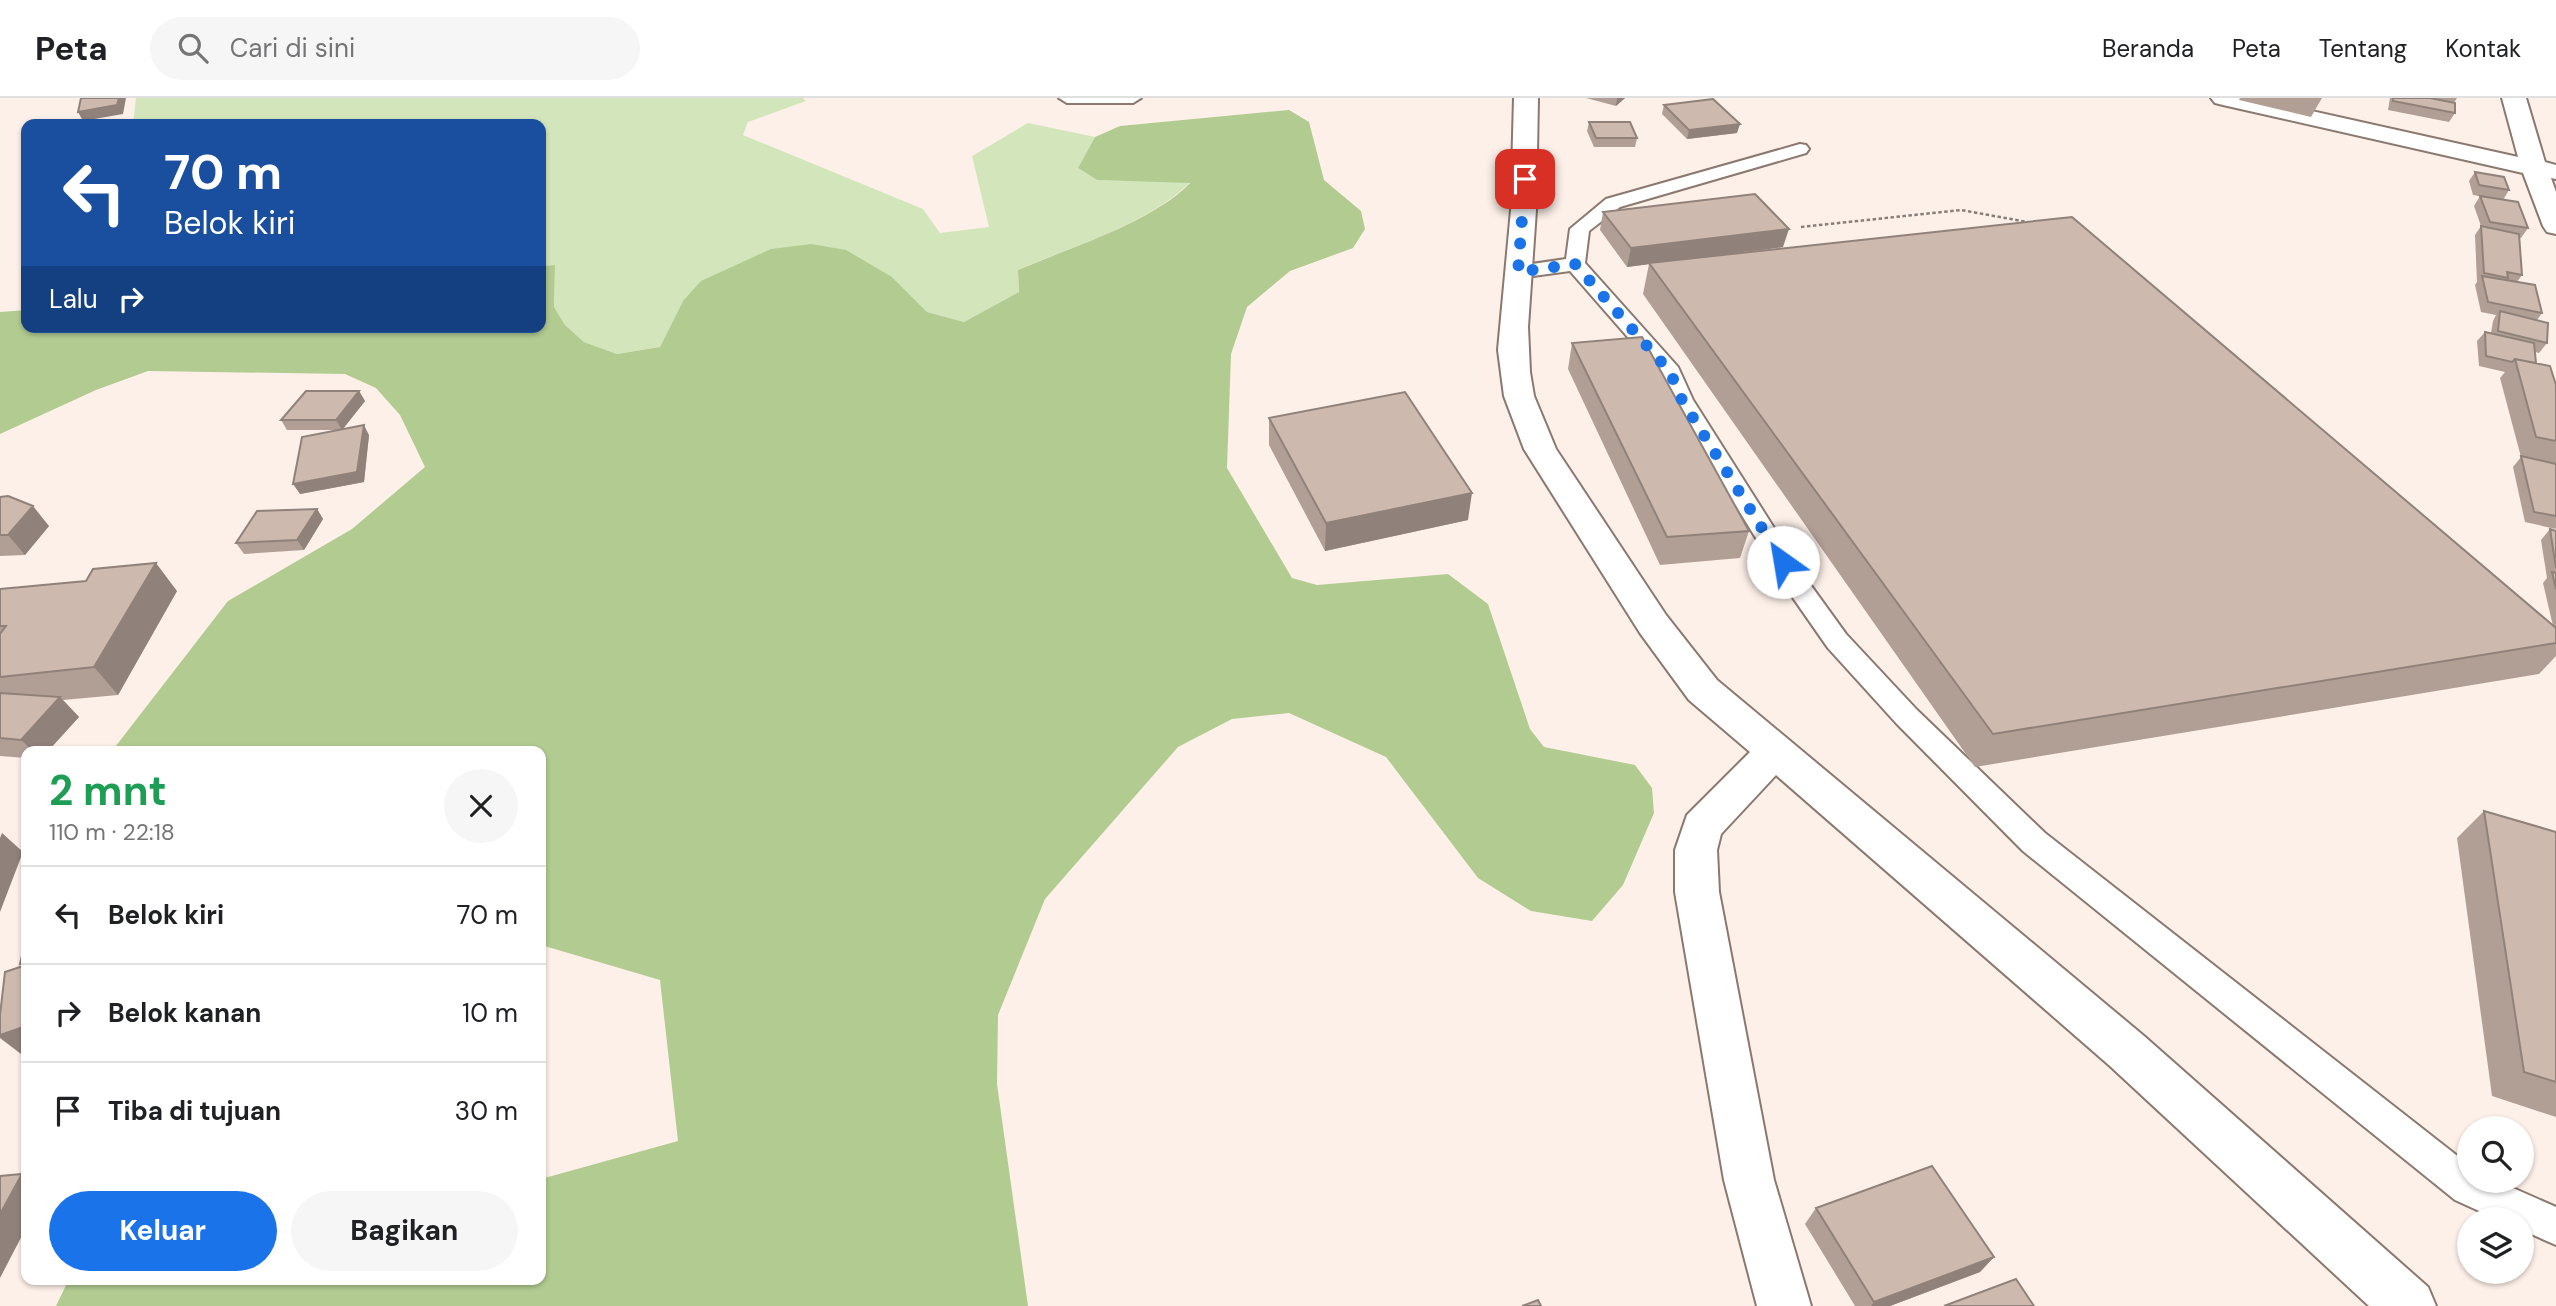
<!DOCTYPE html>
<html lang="id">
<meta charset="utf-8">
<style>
:root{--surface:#fff;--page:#f6f6f6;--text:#202124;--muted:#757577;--line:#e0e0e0;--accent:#1a73e8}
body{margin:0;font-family:"DM Sans",sans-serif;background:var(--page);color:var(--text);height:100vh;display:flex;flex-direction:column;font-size:26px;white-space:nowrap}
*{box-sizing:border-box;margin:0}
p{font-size:23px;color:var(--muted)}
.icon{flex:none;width:38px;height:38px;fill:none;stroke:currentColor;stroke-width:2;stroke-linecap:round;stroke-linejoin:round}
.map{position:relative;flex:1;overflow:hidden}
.details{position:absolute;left:21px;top:648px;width:525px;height:539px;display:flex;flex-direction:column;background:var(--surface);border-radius:14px;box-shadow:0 2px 5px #0004}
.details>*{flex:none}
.hud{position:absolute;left:21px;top:21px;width:525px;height:214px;border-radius:14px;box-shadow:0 2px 5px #0004;background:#1a4fa0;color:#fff;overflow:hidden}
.buttons{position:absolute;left:2457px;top:1018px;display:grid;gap:14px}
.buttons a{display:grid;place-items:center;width:77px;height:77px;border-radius:50%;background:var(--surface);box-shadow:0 2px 5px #0004;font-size:35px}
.pin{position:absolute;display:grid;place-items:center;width:60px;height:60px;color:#fff;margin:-30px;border-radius:14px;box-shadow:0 4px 10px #0006}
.me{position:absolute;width:77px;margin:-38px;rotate:328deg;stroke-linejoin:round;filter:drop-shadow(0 0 5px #0008)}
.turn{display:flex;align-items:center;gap:24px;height:147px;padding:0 28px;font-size:32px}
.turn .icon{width:91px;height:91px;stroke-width:2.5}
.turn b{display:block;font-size:49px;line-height:60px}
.then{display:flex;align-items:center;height:66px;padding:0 28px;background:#0003;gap:14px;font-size:26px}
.round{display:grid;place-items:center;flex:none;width:74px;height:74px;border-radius:37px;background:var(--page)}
.headline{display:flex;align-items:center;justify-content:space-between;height:119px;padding:0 28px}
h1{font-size:42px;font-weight:700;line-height:52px;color:#1e9e55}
.action{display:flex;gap:14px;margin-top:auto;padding:14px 28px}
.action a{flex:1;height:80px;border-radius:42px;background:var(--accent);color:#fff;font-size:28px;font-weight:700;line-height:80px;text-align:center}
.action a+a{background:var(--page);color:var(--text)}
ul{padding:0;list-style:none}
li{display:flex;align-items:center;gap:21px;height:98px;padding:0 28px;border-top:2px solid var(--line)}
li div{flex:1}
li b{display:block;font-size:26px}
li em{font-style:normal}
header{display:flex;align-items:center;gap:42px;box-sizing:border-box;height:98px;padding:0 35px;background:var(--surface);border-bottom:2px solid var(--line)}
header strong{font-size:33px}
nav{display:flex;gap:38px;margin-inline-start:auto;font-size:24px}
.search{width:490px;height:63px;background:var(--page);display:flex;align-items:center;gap:18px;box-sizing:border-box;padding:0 24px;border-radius:38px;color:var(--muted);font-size:26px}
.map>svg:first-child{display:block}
.green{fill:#d3e6bb}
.forest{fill:#b2cb91}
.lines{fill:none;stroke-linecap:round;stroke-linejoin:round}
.service-casing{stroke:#8b786e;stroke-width:4}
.minor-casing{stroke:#8b786e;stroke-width:4}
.path{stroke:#887e79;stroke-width:2.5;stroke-dasharray:3.5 2.5;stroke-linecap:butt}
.service{fill:#fff;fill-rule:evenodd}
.minor{fill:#fff;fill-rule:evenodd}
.wall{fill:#b19f96}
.shaded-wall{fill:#90827a}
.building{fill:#ceb9ae;stroke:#90827a;stroke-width:2}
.route{stroke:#1a73e8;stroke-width:12;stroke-dasharray:0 21.6}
</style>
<header>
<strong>Peta</strong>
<div class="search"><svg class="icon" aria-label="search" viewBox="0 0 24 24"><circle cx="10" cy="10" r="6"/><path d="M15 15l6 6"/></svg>Cari di sini</div>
<nav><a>Beranda</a><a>Peta</a><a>Tentang</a><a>Kontak</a></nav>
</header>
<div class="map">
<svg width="2556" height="1208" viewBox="0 0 2556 1208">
<rect width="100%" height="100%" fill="#fdf0e9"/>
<path class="green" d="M 136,0 L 803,0 L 806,3 L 748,24 L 743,37 L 923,111 L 940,135 L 989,129 L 972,58 L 1028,25 L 1095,39 L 1078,70 L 1097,82 L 1190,84 C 1151,125 1071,149 1018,172 L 1019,194 L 964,224 L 927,214 L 892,179 L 683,203 L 660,249 L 617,256 L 584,244 L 565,227 L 554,209 L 555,167 L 541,168 L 541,26 L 133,26 Z"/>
<path class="forest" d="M 1289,12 L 1309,24 L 1324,82 L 1361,113 L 1365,131 L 1353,150 L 1290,173 L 1247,209 L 1231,256 L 1227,370 L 1292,480 L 1317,487 L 1448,476 L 1488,506 L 1530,631 L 1544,649 L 1635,667 L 1652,690 L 1654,715 L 1623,787 L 1592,823 L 1531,813 L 1478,780 L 1386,659 L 1289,615 L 1232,621 L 1178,649 L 1045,801 L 998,917 L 997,986 L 1028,1208 L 56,1208 L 68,1183 L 78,1181 L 541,1181 L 541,1081 L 678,1043 L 660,882 L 541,847 L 541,653 L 112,653 L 228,503 L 352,431 L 425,369 L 400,317 L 376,290 L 345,276 L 148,273 L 96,292 L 0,336 L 0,214 L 26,212 L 26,229 L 541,229 L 541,168 L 555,167 L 554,209 L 565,227 L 584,244 L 617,256 L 660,249 L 683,203 L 701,183 L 771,151 L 811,146 L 846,152 L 892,179 L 927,214 L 964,224 L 1019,194 L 1018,172 C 1069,150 1153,124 1190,85 L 1097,82 L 1078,70 L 1095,39 L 1120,28 Z"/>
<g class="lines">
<defs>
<path id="service" d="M 1059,0 L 1141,0 L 1133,5 L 1067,5 Z
M 1800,46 L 1806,47 L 1809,51 L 1806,55 L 1620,109 L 1589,133 L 1585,165 L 1678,269 L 1693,302 L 1807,482 L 1846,536 L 1917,612 L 2045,735 L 2469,1067 L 2469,1083 L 2497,1083 L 2556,1109 L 2556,1147 L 2522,1132 L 2522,1122 L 2499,1122 L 2455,1102 L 2023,753 L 1897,626 L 1828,550 L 1789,494 L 1671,302 L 1660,276 L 1570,173 L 1518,180 L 1511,178 L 1508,174 L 1511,170 L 1518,168 L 1566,161 L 1570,131 L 1606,101 Z"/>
<path id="minor" d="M 1514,0 L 1538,0 L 1536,112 L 1528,229 L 1530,274 L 1534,298 L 1556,351 L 1666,517 L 1717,582 L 2144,938 L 2428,1189 L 2436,1208 L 2369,1208 L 2110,968 L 1776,677 L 1721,736 L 1717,752 L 1719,794 L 1774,1082 L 1811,1208 L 1757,1208 L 1724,1082 L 1675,794 L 1675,752 L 1687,717 L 1750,654 L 1689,602 L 1640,535 L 1524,351 L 1504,298 L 1498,252 L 1511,112 Z
M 2211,0 L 2253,0 L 2518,59 L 2502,0 L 2526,0 L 2545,64 L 2556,67 L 2556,81 L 2551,80 L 2556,94 L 2556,136 L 2547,134 L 2543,128 L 2523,75 L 2223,7 L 2215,5 Z"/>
</defs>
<use href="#service" class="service-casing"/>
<use href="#minor" class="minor-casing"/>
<path class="path" d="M 1801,129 L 1961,112 L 2033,125"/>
<use href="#service" class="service"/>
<use href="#minor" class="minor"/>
</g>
<path class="wall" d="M 1586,0 L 1625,0 L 1616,8 Z
M 2240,0 L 2322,0 L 2311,19 L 2239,2 Z
M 2390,0 L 2457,0 L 2454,5 L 2455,15 L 2449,24 L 2388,12 Z
M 1664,7 L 1737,35 L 1687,41 L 1662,16 Z
M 1589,24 L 1637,40 L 1635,49 L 1594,49 L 1587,33 Z
M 2475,74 L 2509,92 L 2503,102 L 2473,97 L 2469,83 Z
M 2480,98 L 2528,130 L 2521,140 L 2519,139 L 2522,177 L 2517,184 L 2542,215 L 2537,222 L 2547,245 L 2539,255 L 2535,254 L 2536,265 L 2556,343 L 2556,431 L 2525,424 L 2513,369 L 2521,359 L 2500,280 L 2505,274 L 2479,268 L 2477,243 L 2485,234 L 2491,235 L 2493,223 L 2496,217 L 2481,214 L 2475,187 L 2477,184 L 2475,137 L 2481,128 L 2474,108 Z
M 1603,114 L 1783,149 L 1713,158 L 2553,528 L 2543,485 L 2547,480 L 2541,442 L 2550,431 L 2556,433 L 2556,558 L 2539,576 L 1975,669 L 1643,196 L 1649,166 L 1627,169 L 1600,132 Z
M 1572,245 L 1749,433 L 1740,460 L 1660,467 L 1568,271 Z
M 359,293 L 365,303 L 343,331 L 369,337 L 364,384 L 300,396 L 336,332 L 287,332 L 281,322 Z
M 1269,320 L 1468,422 L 1325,453 L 1269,347 Z
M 0,399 L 49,428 L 25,457 L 0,458 Z
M 317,411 L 323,421 L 304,452 L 244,456 L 236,445 Z
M 0,491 L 177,493 L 118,597 L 63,602 L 79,619 L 48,653 L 26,653 L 26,660 L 0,658 Z
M 2484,713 L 2556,734 L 2556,1019 L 2492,998 L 2457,740 Z
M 1816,1110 L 1994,1159 L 1980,1174 L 1890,1208 L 1855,1208 L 1805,1126 Z"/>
<path class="shaded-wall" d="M 119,0 L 126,0 L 123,16 L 83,23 L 78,14 Z
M 1617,0 L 1625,0 L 1616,8 Z
M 1740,26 L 1737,35 L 1687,41 L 1689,32 Z
M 1789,131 L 1783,149 L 1627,169 L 1631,150 Z
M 359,293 L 365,303 L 342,332 L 336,322 Z
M 364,327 L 369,337 L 364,384 L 300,396 L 293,386 Z
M 1472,395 L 1468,422 L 1325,453 L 1326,425 Z
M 33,408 L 49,428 L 25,457 L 8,437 Z
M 317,411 L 323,421 L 304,452 L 297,442 Z
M 156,465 L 177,493 L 118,597 L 94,569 Z
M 60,599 L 79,619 L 48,653 L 33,653 L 21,642 Z
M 2,735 L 23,754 L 0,814 L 0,740 Z
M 26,928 L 26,954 L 21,956 L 0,940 L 0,937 Z
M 22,1076 L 26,1079 L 26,1130 L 0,1180 L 0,1116 Z
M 1994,1159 L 1980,1174 L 1890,1208 L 1871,1208 L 1874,1204 Z"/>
<path class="building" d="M 81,0 L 119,0 L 117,7 L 78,14 Z
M 2393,0 L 2430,0 L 2455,5 L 2455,15 L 2393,3 Z
M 1713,1 L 1740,26 L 1689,32 L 1664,7 Z
M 1589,24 L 1630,24 L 1637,40 L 1596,40 Z
M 2475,74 L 2504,79 L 2509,92 L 2479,87 Z
M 1755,96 L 1789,131 L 1631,150 L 1603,114 Z
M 2480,98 L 2518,104 L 2528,130 L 2490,124 Z
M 2072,119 L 2556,530 L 2556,545 L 1993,636 L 1649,165 Z
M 2481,128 L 2519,136 L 2522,177 L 2507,174 L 2508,180 L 2484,175 Z
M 2482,178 L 2535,187 L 2542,215 L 2488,204 Z
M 2500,213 L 2548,225 L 2547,245 L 2498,233 Z
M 2485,234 L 2534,245 L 2536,265 L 2515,261 L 2512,264 L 2486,258 Z
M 1642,239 L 1749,433 L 1667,439 L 1572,245 Z
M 2515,261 L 2550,268 L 2556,287 L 2556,343 L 2536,339 Z
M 306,293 L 359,293 L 336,322 L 281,322 Z
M 1405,294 L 1472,395 L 1326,425 L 1269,320 Z
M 364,327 L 357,374 L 293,386 L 302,339 Z
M 2521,358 L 2556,366 L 2556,418 L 2534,414 Z
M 8,398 L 33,408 L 8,437 L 0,437 L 0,399 Z
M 317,411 L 297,442 L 236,445 L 257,413 Z
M 2550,431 L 2556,433 L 2556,470 Z
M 156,465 L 94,569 L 0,579 L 0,536 L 6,528 L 0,528 L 0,491 L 86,483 L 93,471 Z
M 2552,474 L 2556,475 L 2556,491 Z
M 0,595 L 60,599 L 21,642 L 0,640 Z
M 2484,713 L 2556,734 L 2556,984 L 2524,974 Z
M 26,841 L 26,864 L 20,866 Z
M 26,867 L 26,928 L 0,937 L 0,917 L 5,874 Z
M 1932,1068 L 1994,1159 L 1874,1204 L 1816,1110 Z
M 22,1076 L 0,1116 L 0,1078 Z
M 2016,1181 L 2034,1208 L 1944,1208 Z
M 1538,1202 L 1541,1208 L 1522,1208 Z"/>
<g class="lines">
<path class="route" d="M 1525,81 L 1518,174 L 1575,166 L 1670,274 L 1682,302 L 1783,464"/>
</g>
</svg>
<div class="buttons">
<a><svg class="icon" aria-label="search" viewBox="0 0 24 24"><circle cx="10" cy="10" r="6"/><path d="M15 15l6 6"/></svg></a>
<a><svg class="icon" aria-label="layers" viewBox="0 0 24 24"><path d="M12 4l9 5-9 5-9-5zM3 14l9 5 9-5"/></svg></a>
</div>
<div class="pin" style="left:1525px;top:81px;background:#d93025"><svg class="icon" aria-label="arrive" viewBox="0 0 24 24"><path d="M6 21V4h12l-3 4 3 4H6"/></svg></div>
<svg class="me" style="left:1783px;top:464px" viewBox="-20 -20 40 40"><circle r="19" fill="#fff"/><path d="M0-13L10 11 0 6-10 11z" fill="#1a73e8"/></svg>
<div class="hud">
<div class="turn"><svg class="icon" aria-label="left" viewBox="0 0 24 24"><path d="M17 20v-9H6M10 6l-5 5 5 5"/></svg><div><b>70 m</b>Belok kiri</div></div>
<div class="then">Lalu<svg class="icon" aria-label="right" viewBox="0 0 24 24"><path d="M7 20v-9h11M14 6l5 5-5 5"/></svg></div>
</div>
<section class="details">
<div class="headline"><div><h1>2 mnt</h1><p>110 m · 22:18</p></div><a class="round"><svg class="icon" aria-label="close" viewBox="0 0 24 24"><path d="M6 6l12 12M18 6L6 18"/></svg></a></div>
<ul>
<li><svg class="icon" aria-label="left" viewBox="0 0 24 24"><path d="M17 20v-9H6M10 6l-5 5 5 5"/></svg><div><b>Belok kiri</b></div><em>70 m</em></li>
<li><svg class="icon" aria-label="right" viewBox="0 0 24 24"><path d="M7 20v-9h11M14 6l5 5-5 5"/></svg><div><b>Belok kanan</b></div><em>10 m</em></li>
<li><svg class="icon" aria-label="arrive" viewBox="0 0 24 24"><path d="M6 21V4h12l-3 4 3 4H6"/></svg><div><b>Tiba di tujuan</b></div><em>30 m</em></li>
</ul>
<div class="action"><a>Keluar</a><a>Bagikan</a></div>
</section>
</div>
